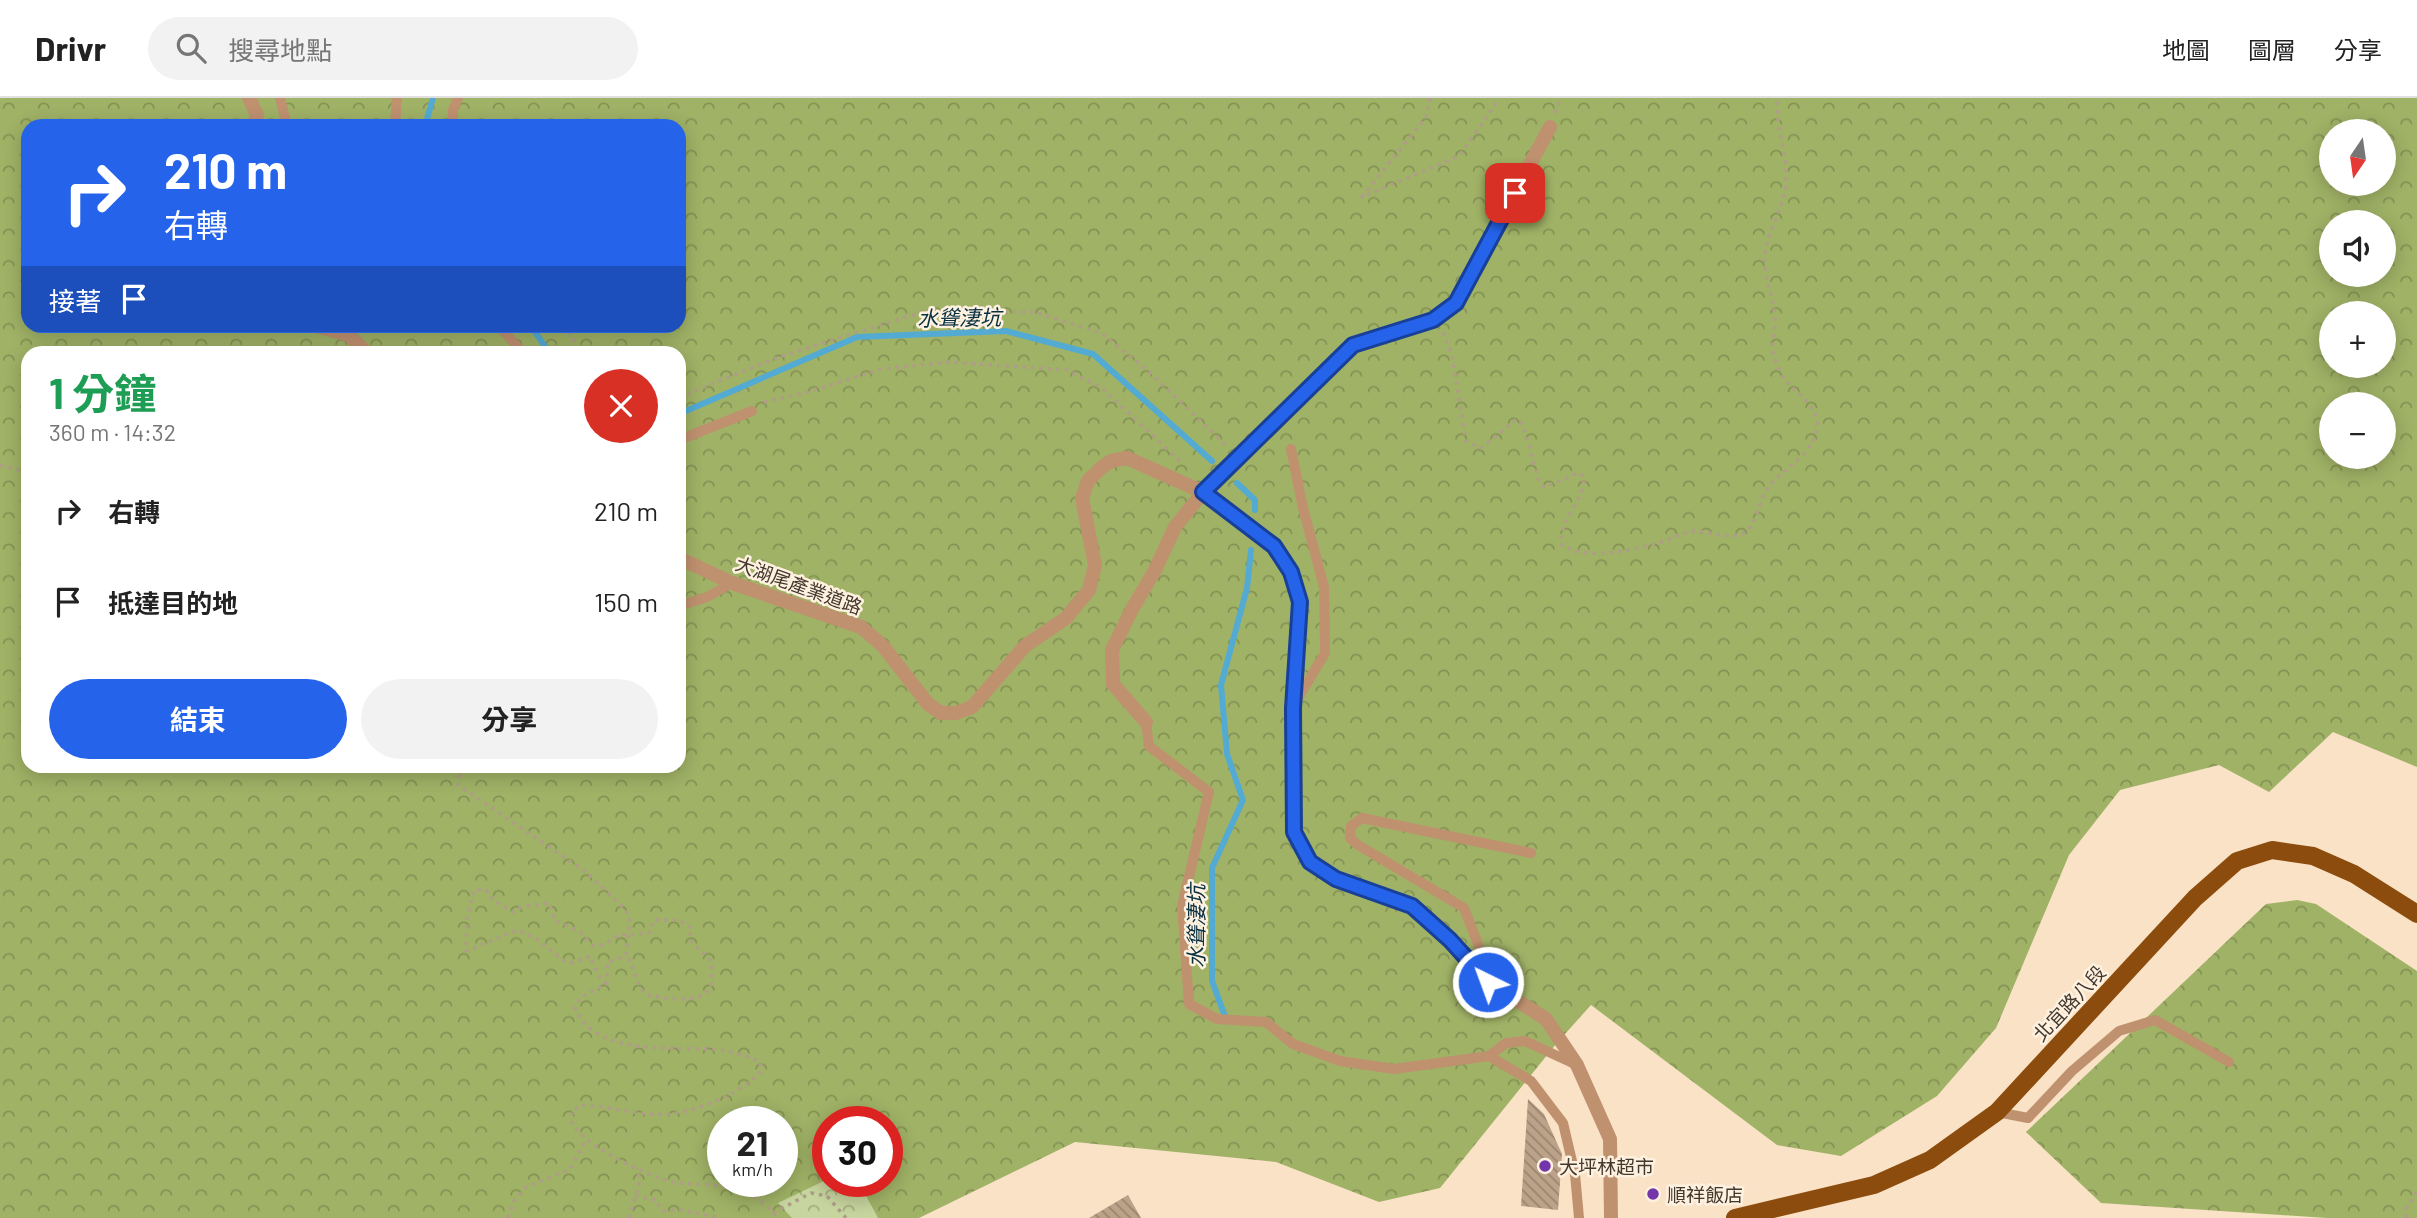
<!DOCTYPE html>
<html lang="zh-TW">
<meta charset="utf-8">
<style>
:root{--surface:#fff;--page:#f2f2f2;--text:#222;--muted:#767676;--line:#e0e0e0;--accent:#2563eb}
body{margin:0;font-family:Barlow,"Noto Sans TC",sans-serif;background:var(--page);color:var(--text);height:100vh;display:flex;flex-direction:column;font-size:26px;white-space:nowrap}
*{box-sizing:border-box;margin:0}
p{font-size:23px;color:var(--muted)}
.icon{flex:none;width:38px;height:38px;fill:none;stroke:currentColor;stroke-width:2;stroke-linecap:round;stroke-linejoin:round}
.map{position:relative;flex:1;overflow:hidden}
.panel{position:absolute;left:21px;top:248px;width:665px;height:427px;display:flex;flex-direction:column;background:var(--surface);border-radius:21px;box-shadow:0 4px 18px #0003}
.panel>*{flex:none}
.hud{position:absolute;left:21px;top:21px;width:665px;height:214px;border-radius:21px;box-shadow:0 4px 18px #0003;background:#2563eb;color:#fff;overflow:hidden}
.needle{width:46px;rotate:193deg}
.controls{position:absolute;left:2319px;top:21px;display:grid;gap:14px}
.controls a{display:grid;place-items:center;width:77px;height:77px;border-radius:50%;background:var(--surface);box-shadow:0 4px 18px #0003;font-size:35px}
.speed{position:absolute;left:707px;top:1008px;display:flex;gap:14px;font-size:35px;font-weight:700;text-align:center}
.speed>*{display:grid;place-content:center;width:91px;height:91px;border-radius:50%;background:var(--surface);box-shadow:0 4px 18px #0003;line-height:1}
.speed small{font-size:18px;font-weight:400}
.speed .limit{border:10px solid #d22;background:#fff;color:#111}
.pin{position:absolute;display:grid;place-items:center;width:60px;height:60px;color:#fff;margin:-30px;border-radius:14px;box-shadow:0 4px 10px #0006}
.me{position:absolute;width:77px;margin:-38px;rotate:318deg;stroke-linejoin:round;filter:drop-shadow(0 0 5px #0008)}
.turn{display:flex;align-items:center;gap:24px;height:147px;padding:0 28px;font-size:32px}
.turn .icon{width:91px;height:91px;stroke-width:2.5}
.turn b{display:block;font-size:49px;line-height:60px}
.then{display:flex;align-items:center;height:66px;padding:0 28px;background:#0003;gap:14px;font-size:26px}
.round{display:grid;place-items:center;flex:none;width:74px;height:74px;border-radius:37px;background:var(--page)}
.summary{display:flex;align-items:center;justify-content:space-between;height:119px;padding:0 28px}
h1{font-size:42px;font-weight:700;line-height:52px;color:#1e9e55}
.primary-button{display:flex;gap:14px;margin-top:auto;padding:14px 28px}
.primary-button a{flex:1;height:80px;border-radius:42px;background:var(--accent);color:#fff;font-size:28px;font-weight:700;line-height:80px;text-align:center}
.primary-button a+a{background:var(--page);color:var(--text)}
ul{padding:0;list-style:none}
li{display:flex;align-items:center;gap:21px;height:91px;padding:0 28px}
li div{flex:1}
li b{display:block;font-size:26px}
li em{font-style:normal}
header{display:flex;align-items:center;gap:42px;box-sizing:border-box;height:98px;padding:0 35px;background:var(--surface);border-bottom:2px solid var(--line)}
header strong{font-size:33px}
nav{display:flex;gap:38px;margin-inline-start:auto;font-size:24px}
.search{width:490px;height:63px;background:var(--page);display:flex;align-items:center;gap:18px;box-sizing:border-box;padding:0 24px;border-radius:38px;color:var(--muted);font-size:26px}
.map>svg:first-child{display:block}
.forest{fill:url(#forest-crowns);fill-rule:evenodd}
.park{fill:url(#park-crowns)}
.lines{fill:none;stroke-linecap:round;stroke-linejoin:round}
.stream{stroke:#53abd3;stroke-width:6}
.building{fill:url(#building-back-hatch)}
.path{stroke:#af9d88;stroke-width:3.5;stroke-dasharray:3.5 5;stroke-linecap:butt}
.lane{stroke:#bf916f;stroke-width:10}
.street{stroke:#bf916f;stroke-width:14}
.primary{stroke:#8c4c0d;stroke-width:18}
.route-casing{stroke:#184099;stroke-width:18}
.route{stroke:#2563eb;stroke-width:12}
.poi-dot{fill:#7335aa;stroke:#fff1e0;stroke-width:2.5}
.labels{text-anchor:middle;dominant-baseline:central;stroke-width:5;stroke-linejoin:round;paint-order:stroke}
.street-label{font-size:19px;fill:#42392e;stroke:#fff1e0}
.poi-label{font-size:19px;fill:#42392e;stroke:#fff1e0;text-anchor:start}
.water-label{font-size:21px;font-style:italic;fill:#062f40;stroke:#fff1e0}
</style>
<header>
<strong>Drivr</strong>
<div class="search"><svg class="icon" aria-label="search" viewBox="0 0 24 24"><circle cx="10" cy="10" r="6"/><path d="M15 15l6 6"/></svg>搜尋地點</div>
<nav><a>地圖</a><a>圖層</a><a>分享</a></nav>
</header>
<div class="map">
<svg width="2417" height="1120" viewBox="0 0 2417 1120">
<defs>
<pattern id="forest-crowns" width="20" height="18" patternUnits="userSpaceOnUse" patternTransform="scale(1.75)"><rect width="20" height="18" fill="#a0b266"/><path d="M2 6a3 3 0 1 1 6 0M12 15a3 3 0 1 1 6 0" fill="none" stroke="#849254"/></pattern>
<pattern id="park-crowns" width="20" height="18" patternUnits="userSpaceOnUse" patternTransform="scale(1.75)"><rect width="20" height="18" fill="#c7d59e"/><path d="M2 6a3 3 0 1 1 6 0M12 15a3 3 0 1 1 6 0" fill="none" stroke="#a3ae81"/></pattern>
<pattern id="building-back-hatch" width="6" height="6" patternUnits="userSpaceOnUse" patternTransform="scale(1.75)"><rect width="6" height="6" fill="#bba289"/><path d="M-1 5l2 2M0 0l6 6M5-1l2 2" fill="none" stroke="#9a8570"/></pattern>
</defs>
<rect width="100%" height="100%" fill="#f9e2c5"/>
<path class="forest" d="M 0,0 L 2417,0 L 2417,669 L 2333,634 L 2269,694 L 2219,667 L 2120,692 L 2069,757 L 1996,930 L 1937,998 L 1841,1058 L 1777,1047 L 1591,907 L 1556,946 L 1440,1090 L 1379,1104 L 1276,1064 L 1075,1044 L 919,1120 L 0,1120 ZM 28,28 L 679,28 L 679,228 L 28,228 ZM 2331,33 L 2384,33 L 2384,86 L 2331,86 ZM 2331,124 L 2384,124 L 2384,177 L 2331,177 ZM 2331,215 L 2384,215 L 2384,268 L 2331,268 ZM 28,256 L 679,256 L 679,668 L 28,668 ZM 2331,306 L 2384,306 L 2384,359 L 2331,359 ZM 723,1024 L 782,1024 L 782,1083 L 723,1083 ZM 828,1024 L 887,1024 L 887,1083 L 828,1083 Z
M 2297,802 L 2316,806 L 2417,873 L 2417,1120 L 2327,1120 L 2101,1105 L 2026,1034 L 2266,806 Z"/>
<path class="park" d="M 828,1081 L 828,1083 L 858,1083 L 878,1120 L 792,1120 L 778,1105 Z"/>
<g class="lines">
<path class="stream" d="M 425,28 L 433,0
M 531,228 L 550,256
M 679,316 L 857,239 L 1006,233 L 1093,256 L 1212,363
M 1237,385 L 1255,402 L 1255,412
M 1226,921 L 1212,883 L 1212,770 L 1243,702 L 1227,656 L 1221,587 L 1247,490 L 1251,452"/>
</g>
<path class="building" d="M 1528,1001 L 1544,1016 L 1562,1056 L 1558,1112 L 1521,1108 Z
M 1128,1097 L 1141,1120 L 1089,1120 Z"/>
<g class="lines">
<path class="path" d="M 1430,0 L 1427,18 L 1362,99 L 1459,58 L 1500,0
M 1555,15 L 1560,0
M 562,228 L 572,238 L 578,256
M 1443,234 L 1452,258 L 1466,343 L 1481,350 L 1517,321 L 1523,327 L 1539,384 L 1544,389 L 1578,375 L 1584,378 C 1585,402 1561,420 1560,445 C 1581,465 1641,451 1667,442 C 1677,438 1686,433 1697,433 C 1712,434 1729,442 1744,435 C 1757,429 1758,402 1768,390 C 1782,371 1816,354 1817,329 C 1819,308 1798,297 1786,283 C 1780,275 1775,264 1773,254 C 1771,243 1776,233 1775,223 C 1775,200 1762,177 1765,155 C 1768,130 1785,109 1786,84 C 1788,56 1775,28 1777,0
M 679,299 L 779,259 L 922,214 L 1035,214 L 1101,235 L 1147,272 L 1228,349
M 764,304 L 804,295 L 882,271 L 949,264 L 1067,272 L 1102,290 L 1182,365
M 0,367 L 28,374
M 461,668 L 458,687 L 586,774 L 626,812 L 630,823 L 626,857 L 607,865 L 607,886 L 581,899 L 575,910 C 597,961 676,947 719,952 C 733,954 747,958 760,964 L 762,972 C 743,995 698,1013 669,1016 C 645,1019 607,1008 581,1007 L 572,1013 C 572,1017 571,1021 572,1024 C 578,1045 647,1077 668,1083 C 695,1089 722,1083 748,1095 C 760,1101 769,1110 777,1120
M 607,886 L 598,877 L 590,858 L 573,865 L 563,862 L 537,841 L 518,832 L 466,853 L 467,821 L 474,792 L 485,791 L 493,802 L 513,814 L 522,809 L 549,805 L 555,822 L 580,834 L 592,847 L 603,847 L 619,837 L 649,835 L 654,822 L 674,822 L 684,825 L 692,831 L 689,841 L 711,863 C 712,872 713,883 709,891 C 700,907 659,900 645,896 C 635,883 635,870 626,857
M 635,1098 L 656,1102 L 662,1113 L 681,1112 L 721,1120
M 773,1115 L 811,1095 L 827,1098 L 846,1120
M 508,1120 L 514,1103 L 526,1089 L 570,1071 L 586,1042
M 629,1120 L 640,1083 L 637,1070
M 2406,1120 L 2406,1111 L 2417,1093"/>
<path class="lane" d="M 280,0 L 287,28
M 395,28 L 397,0
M 453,28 L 453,12 L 458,0
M 499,228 L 524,256
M 679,342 L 752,313
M 1291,351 L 1303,410 L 1324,489 L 1325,555 L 1294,607
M 679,508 L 707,499 L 732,485
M 1146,624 L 1149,648 L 1209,694 L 1182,808 L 1189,906 L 1217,921 L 1266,924 L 1293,946 L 1340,963 L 1394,971 L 1489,958 L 1531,983 L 1563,1025 L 1575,1076 L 1579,1120
M 1488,882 L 1479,849 L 1464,810 L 1358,747 L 1350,740 L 1351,728 L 1362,720 L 1531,755
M 1489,958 L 1506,945 L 1525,943 L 1577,967
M 1997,1014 L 2028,1020 L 2072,973 L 2119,933 L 2155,922 L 2229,964"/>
<path class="street" d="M 249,0 L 257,17 L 253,28
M 316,228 L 349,237 L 368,256
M 679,460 L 732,485 L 861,529 L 883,548 L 928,606 L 941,615 L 956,615 L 972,609 L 1025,548 L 1066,520 L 1089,492 L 1095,467 L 1082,400 L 1088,383 L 1101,370 L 1111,363 L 1127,360 L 1203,394 L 1274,448 L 1291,474 L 1300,504 L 1293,610 L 1294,734 L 1310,764 L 1336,781 L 1412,808 L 1450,842 L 1488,884 L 1546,921 L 1577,967 L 1610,1041 L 1611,1120
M 1146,624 L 1113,586 L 1112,552 L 1131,513 L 1155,472 L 1175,429 L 1203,394 L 1353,247 L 1433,222 L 1456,205 L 1550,29"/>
<path class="primary" d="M 1735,1120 L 1874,1087 L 1930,1062 L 1997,1014 L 2195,800 L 2237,763 L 2272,752 L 2313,758 L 2354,776 L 2417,816"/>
</g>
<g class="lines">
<defs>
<path id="route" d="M 1488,884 L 1450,842 L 1412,808 L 1336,781 L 1310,764 L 1294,734 L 1293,610 L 1300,504 L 1291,474 L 1274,448 L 1203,394 L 1353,247 L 1433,222 L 1456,205 L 1515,95"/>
</defs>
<use href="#route" class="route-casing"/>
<use href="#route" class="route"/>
</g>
<g class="poi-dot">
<circle cx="1545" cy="1068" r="7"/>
<circle cx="1653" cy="1096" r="7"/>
</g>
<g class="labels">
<g class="street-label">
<text transform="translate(799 487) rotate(20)">大湖尾產業道路</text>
<text transform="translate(2069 905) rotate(-47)">北宜路八段</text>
</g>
<g class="poi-label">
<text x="1559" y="1068">大坪林超市</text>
<text x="1667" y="1096">順祥飯店</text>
</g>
<g class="water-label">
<text transform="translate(959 219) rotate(-1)">水聳淒坑</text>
<text transform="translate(1195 828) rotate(-90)">水聳淒坑</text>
</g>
</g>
</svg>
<div class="controls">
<a><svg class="needle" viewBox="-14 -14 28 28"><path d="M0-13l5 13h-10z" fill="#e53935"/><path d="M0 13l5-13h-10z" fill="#767676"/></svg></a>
<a><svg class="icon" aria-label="sound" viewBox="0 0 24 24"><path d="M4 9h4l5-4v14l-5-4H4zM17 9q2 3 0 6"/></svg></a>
<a>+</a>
<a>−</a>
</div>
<div class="speed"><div>21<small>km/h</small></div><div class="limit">30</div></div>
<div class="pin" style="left:1515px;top:95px;background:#d93025"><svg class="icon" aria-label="arrive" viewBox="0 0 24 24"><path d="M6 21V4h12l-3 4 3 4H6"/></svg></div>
<svg class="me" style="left:1488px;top:884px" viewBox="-20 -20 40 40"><circle r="17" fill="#2563eb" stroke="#fff" stroke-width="3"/><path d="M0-11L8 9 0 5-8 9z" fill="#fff"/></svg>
<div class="hud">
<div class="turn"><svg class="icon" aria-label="right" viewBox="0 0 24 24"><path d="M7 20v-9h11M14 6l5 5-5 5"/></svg><div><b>210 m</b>右轉</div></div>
<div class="then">接著<svg class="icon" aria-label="arrive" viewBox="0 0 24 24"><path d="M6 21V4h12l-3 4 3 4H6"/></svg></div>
</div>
<section class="panel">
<div class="summary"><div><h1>1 分鐘</h1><p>360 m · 14:32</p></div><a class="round" style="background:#d93025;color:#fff"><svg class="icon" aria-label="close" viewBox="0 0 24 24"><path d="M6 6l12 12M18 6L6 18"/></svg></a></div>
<ul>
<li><svg class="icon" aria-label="right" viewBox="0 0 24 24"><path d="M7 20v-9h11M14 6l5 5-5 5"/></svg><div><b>右轉</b></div><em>210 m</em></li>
<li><svg class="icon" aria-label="arrive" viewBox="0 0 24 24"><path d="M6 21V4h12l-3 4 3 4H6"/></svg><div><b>抵達目的地</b></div><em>150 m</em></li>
</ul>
<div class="primary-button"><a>結束</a><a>分享</a></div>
</section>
</div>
